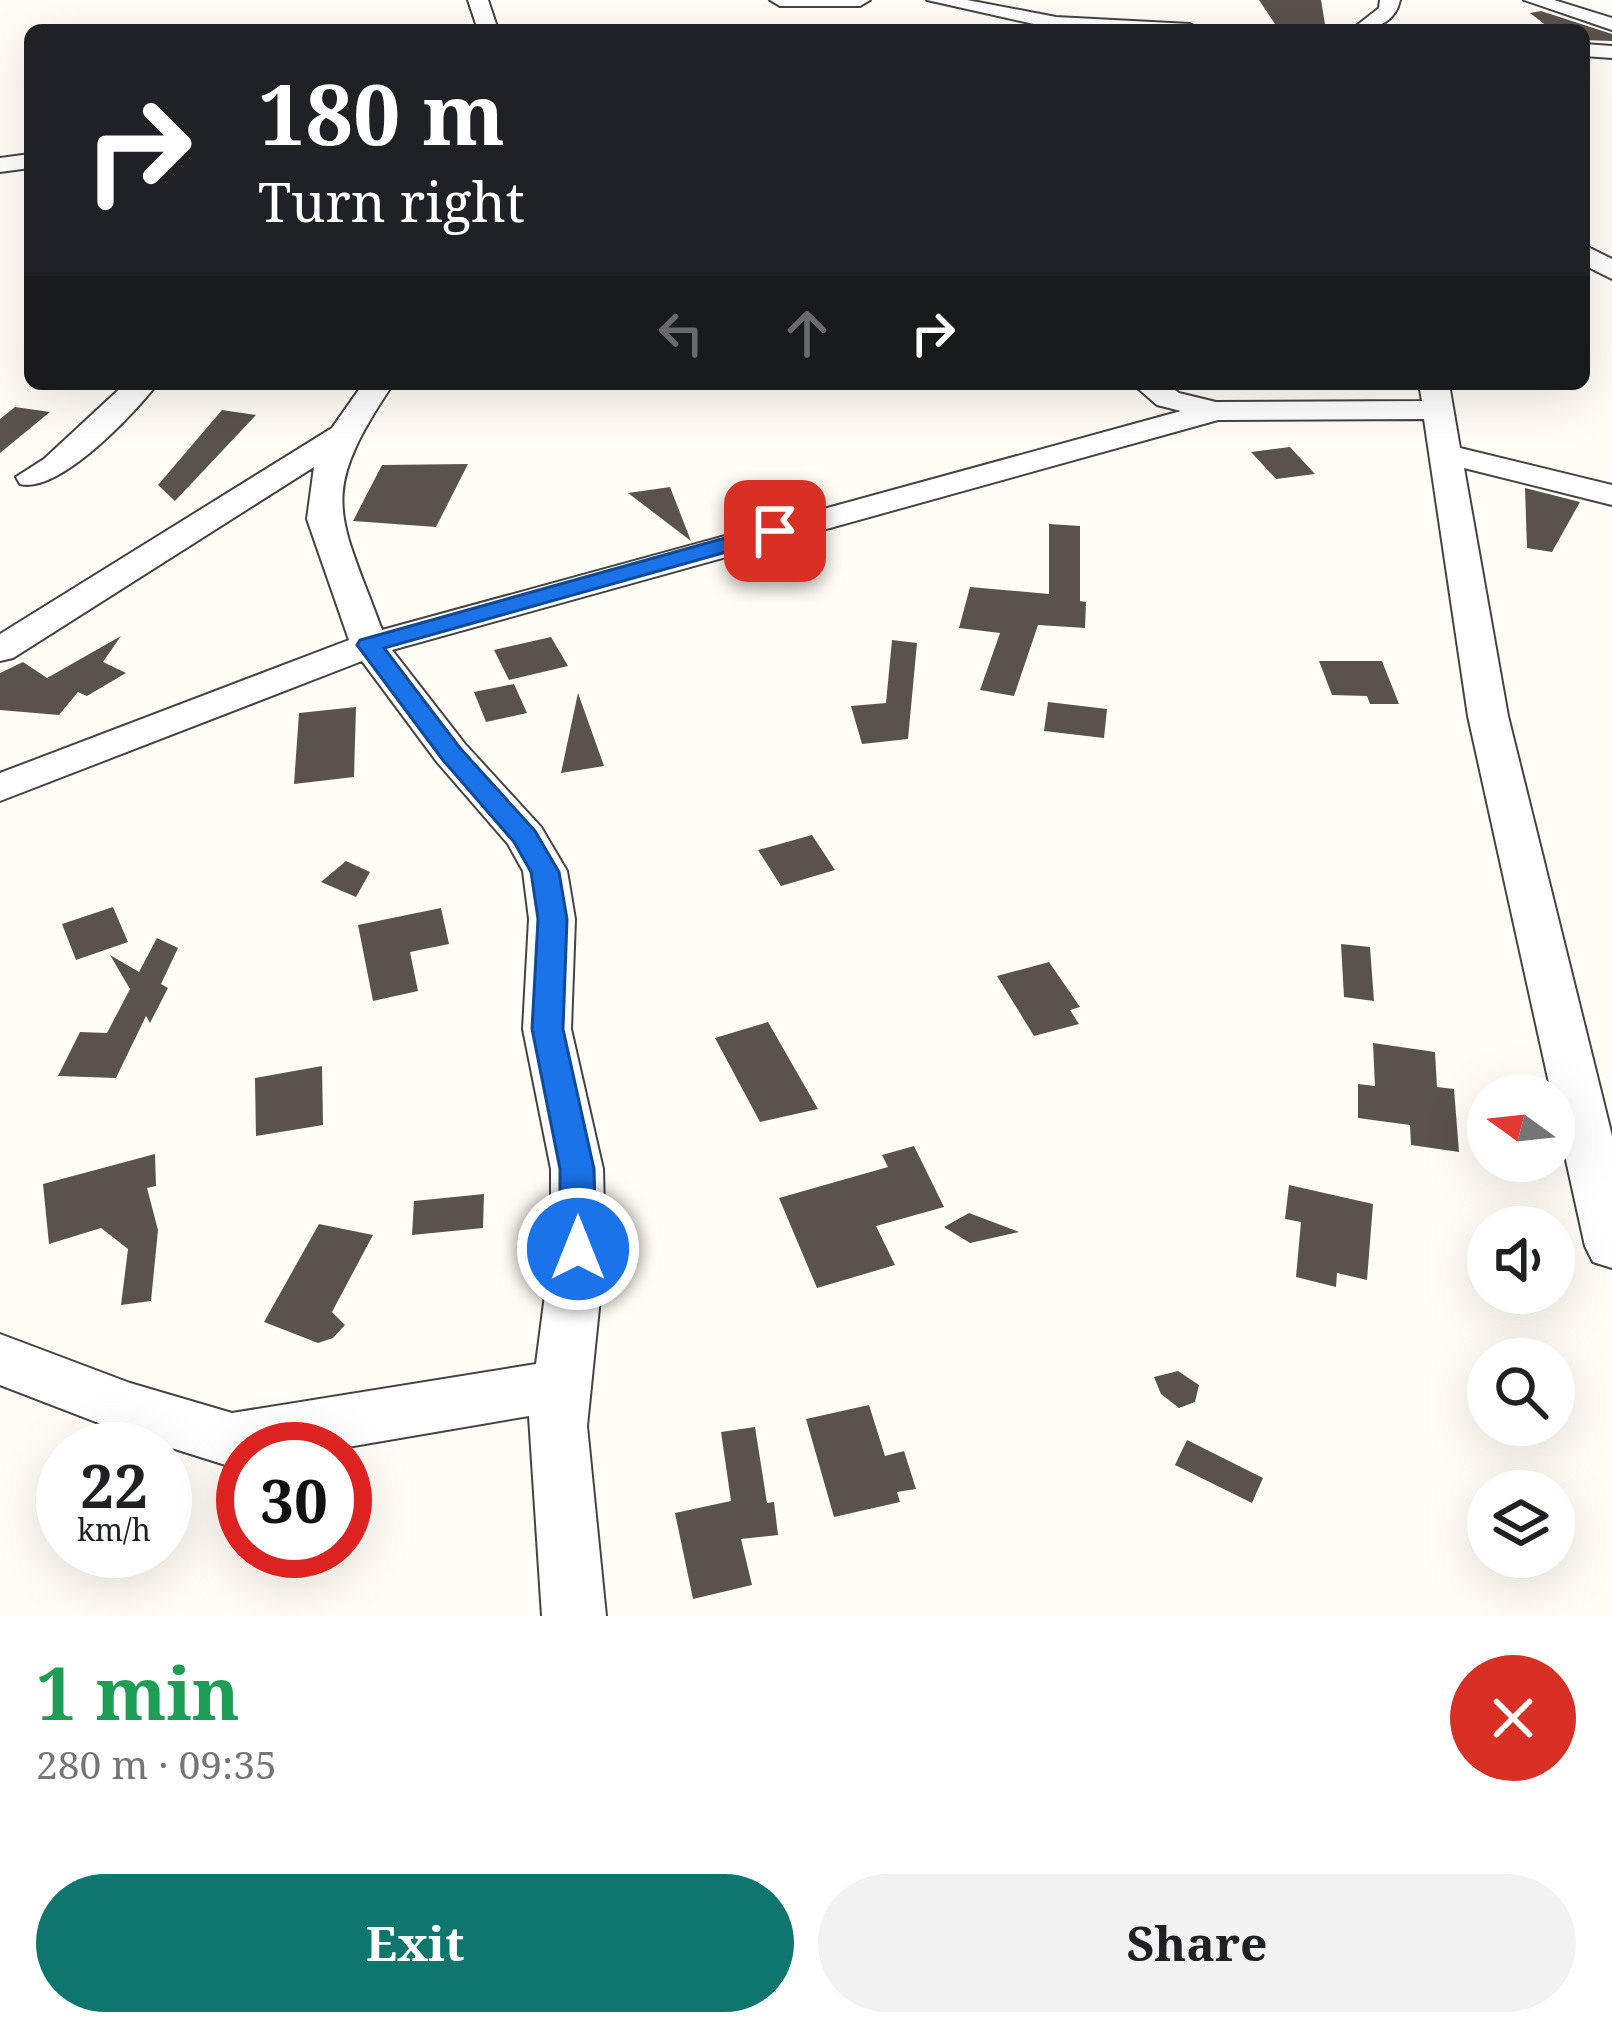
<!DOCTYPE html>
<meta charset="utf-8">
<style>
:root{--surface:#fff;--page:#f2f2f2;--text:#202124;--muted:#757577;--accent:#0f766e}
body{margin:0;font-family:"Noto Serif",serif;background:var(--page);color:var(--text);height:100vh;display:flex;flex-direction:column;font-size:45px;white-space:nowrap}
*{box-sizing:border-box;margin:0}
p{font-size:39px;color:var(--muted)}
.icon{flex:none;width:66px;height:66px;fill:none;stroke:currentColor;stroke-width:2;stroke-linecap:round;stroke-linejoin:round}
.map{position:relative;height:1616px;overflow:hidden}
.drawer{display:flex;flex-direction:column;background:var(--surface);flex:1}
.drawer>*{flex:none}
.hud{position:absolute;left:24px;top:24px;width:1566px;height:366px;border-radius:18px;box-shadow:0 12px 48px #0002;background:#202124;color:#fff;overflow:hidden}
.needle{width:78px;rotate:285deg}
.fabs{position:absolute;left:1467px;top:1074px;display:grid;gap:24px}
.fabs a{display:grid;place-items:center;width:108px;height:108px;border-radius:50%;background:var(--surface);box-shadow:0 12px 48px #0002;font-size:60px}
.speed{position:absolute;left:36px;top:1422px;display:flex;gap:24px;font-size:60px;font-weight:700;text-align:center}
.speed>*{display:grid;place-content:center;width:156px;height:156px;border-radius:50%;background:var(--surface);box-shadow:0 12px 48px #0002;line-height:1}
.speed small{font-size:30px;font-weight:400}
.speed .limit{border:18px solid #d22;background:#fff;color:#111}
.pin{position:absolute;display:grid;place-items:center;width:102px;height:102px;color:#fff;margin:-51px;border-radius:24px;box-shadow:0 6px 18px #0006}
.me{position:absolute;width:132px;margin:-66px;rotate:0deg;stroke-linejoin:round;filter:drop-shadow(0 0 9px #0008)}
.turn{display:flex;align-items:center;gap:42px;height:252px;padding:0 36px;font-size:54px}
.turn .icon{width:156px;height:156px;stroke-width:2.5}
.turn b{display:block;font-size:84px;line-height:102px}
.lanes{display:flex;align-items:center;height:114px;padding:0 36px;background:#0003;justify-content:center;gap:60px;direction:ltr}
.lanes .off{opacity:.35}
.round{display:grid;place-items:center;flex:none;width:126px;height:126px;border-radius:63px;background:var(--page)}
.head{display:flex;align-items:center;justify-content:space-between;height:204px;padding:0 36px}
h1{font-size:72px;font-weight:700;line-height:90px;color:#1e9e55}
.primary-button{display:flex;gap:24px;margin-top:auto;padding:24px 36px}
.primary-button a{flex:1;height:138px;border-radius:72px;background:var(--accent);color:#fff;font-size:48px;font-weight:700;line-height:138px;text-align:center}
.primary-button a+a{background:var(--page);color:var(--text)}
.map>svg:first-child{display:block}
.building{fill:#5a524d}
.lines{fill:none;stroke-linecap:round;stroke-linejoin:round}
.minor-casing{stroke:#444;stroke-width:4}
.minor{fill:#fff;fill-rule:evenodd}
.route{fill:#1a73e8;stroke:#114b97;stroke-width:3}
</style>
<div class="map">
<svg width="1612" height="1616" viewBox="0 0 1612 1616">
<rect width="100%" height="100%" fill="#fffdf5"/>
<path class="building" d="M 1259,0 L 1321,0 L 1326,30 L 1277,27 Z
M 1541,11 L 1612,34 L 1612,41 L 1584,40 L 1584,30 L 1552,30 L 1530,13 Z
M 15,407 L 50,412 L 0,453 L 0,419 Z
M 222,410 L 256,415 L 175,501 L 158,485 Z
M 1290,447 L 1315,474 L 1276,479 L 1251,452 Z
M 468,464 L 436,527 L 353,521 L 382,465 Z
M 670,487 L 691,541 L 628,493 Z
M 1525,488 L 1580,502 L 1552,552 L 1527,548 Z
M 1049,524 L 1080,526 L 1080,601 L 1086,602 L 1085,628 L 1038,625 L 1014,696 L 980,690 L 1000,633 L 959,628 L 970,587 L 1049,594 Z
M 121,636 L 103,662 L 126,673 L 87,696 L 78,692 L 59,715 L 0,710 L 0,673 L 23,662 L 47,678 Z
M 551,637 L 568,666 L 509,680 L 494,650 Z
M 892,640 L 917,643 L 908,739 L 862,744 L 851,706 L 886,703 Z
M 1319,661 L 1382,661 L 1399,704 L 1370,704 L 1367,696 L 1332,695 Z
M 514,684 L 527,713 L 486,722 L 474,692 Z
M 578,693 L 604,766 L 561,773 Z
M 1048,702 L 1107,709 L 1104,738 L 1044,731 Z
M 356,707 L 354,777 L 294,784 L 299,713 Z
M 812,835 L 835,870 L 781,886 L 758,850 Z
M 346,861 L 370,872 L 356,897 L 321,882 Z
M 113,907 L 128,942 L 76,960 L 62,924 Z
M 441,908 L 449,944 L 410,952 L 418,991 L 373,1001 L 358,925 Z
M 157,938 L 178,948 L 161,984 L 168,988 L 150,1023 L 146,1016 L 116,1078 L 58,1076 L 80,1032 L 107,1033 L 130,989 L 110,955 L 139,972 Z
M 1341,944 L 1370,947 L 1374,1001 L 1344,997 Z
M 1049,962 L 1080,1007 L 1070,1010 L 1079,1024 L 1034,1036 L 997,976 Z
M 768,1022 L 818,1109 L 760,1122 L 715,1038 Z
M 1373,1043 L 1435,1052 L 1437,1087 L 1454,1089 L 1459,1152 L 1411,1145 L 1410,1125 L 1358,1118 L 1358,1084 L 1375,1086 Z
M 322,1066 L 323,1125 L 256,1136 L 255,1078 Z
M 914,1146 L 944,1207 L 876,1226 L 895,1265 L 817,1288 L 779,1198 L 888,1167 L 882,1155 Z
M 155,1154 L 156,1186 L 147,1188 L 158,1230 L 151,1301 L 121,1305 L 128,1249 L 101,1228 L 49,1244 L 43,1184 Z
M 1289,1185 L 1373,1204 L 1367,1280 L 1337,1273 L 1336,1287 L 1296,1277 L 1301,1222 L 1285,1219 Z
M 484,1194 L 483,1228 L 412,1235 L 414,1201 Z
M 969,1213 L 1019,1232 L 970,1243 L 944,1227 Z
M 319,1224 L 373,1235 L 332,1312 L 345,1325 L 333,1338 L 318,1343 L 264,1322 Z
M 1178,1371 L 1199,1385 L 1195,1402 L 1179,1408 L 1161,1394 L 1154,1377 Z
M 869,1405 L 885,1456 L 904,1451 L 916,1489 L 897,1492 L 900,1502 L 834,1517 L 806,1419 Z
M 755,1427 L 767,1503 L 774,1502 L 778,1535 L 741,1539 L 752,1585 L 693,1599 L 675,1513 L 731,1501 L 721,1432 Z
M 1187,1440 L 1263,1478 L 1252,1503 L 1175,1465 Z"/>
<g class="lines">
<defs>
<path id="minor" d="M 468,0 L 488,0 L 498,30 L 478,30 Z
M 770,0 L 870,0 L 860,6 L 780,6 Z
M 927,0 L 967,0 L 1056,17 L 1190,24 L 1200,30 L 1056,29 Z
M 1380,0 L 1400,0 C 1395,24 1373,30 1351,30 L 1379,8 Z
M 1524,0 L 1554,0 L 1612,18 L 1612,30 Z
M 1584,44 L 1612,46 L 1612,58 L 1584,56 Z
M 30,154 L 30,168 L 0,172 L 0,158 Z
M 1584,245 L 1612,259 L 1612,279 L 1584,265 Z
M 125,384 L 157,384 C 134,414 59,494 20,484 L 16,477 L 44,459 Z
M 363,384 L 393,384 C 317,497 338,511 382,630 L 1181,411 L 1157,405 L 1133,384 L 1167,384 L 1179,393 L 1216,402 L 1422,401 L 1419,384 L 1449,384 L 1460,448 L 1612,485 L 1612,505 L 1464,468 L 1508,716 L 1612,1136 L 1612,1268 L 1593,1262 L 1585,1246 L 1468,716 L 1424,419 L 1218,420 L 392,650 L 465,744 L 541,827 L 567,871 L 575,919 L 571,1029 L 603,1169 L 605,1249 L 587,1426 L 606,1616 L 542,1616 L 529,1416 L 336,1449 L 243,1449 L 243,1465 L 232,1467 L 127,1434 L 0,1385 L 0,1334 L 130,1383 L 232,1413 L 536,1364 L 551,1249 L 551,1169 L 523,1029 L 529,919 L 523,871 L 508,844 L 437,762 L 362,661 L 0,801 L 0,773 L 349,640 L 307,519 L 314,467 L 13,658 L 0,661 L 0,634 L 332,428 Z"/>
</defs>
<use href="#minor" class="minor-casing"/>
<use href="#minor" class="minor"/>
</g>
<path class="route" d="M 775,524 L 783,526 L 783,536 L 384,648 L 460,748 L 535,831 L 559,872 L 567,919 L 563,1029 L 594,1169 L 596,1249 L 590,1259 L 578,1263 L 565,1259 L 560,1249 L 560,1169 L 532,1029 L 538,919 L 531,872 L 514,842 L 442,759 L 357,645 L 360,640 Z"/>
</svg>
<div class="fabs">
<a><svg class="needle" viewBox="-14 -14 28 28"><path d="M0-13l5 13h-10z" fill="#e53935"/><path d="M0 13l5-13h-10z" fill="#757577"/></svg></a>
<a><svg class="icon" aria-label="sound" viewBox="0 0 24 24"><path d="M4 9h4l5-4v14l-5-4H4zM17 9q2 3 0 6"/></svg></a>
<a><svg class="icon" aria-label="search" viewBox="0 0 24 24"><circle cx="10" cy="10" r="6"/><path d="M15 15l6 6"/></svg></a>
<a><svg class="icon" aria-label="layers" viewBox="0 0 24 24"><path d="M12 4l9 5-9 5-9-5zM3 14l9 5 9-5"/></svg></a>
</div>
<div class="speed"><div>22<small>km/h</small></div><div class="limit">30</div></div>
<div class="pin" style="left:775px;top:531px;background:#d93025"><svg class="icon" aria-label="arrive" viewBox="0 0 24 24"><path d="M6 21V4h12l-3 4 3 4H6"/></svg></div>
<svg class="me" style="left:578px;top:1249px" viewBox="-20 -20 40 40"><circle r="17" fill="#1a73e8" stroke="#fff" stroke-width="3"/><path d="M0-11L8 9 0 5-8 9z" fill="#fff"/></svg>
<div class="hud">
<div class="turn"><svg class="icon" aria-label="right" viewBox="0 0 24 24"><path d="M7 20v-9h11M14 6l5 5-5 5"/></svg><div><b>180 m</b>Turn right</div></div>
<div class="lanes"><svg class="icon off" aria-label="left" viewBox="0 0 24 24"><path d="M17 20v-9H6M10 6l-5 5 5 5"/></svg><svg class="icon off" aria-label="ahead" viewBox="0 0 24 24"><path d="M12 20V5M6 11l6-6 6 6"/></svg><svg class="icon" aria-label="right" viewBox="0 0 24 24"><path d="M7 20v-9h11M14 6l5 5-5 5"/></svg></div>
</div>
</div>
<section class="drawer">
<div class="head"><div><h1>1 min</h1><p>280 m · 09:35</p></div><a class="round" style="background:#d93025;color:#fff"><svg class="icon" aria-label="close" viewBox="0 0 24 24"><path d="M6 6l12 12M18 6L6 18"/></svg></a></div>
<div class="primary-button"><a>Exit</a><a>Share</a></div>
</section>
